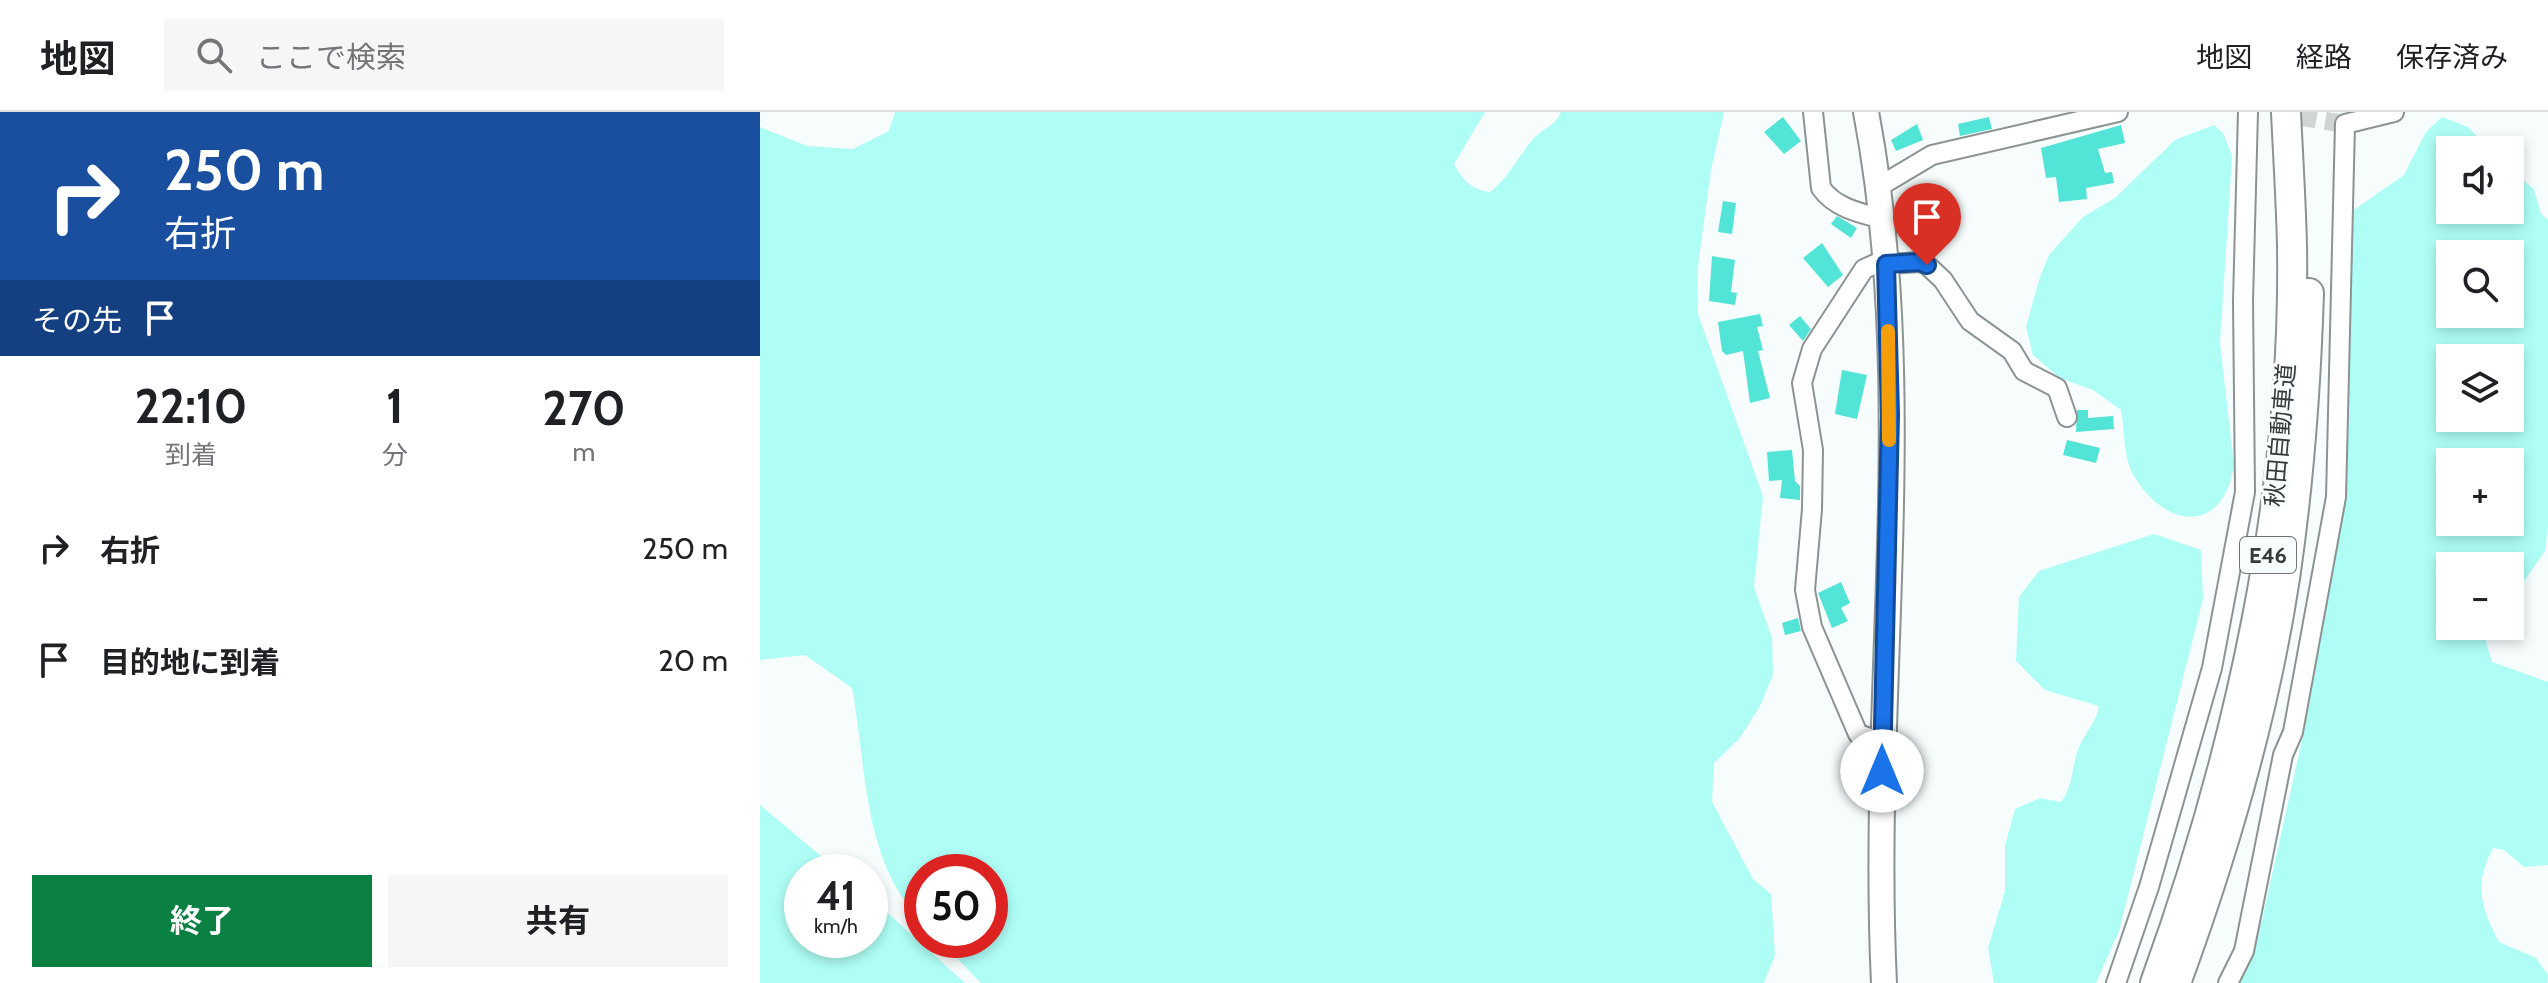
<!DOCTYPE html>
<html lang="ja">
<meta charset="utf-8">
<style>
:root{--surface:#fff;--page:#f6f6f6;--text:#202124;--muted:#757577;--line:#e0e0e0;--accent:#0b8043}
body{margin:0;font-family:Cabin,"Noto Sans JP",sans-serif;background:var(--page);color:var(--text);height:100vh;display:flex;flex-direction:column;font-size:30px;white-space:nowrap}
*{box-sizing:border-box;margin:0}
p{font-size:26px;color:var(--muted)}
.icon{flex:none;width:44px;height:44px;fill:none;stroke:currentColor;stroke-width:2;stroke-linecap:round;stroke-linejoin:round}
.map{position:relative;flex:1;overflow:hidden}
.side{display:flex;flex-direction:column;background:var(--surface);width:760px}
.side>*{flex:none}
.guide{background:#1a4fa0;color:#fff;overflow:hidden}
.fabs{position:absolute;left:1676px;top:24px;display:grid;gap:16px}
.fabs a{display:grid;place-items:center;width:88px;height:88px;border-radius:0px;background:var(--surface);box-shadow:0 4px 12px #0003;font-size:40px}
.speed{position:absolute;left:24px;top:742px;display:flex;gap:16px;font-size:40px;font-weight:700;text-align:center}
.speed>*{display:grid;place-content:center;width:104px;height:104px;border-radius:50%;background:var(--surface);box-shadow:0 4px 12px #0003;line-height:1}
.speed small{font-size:20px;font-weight:400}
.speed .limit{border:12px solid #d22;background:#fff;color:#111}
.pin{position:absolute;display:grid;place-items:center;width:68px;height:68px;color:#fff;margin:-82px -34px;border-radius:50% 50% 50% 0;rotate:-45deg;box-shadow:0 0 8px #0007}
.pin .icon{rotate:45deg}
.me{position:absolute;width:88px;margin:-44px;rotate:0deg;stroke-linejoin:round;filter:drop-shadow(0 0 6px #0008)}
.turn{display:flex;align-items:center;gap:28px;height:168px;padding:0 32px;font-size:36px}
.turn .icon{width:104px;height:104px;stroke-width:2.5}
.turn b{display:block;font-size:56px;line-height:68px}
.then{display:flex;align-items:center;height:76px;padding:0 32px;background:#0003;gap:16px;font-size:30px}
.eta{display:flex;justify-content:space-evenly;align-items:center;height:136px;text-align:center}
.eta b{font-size:48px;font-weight:700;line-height:56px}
.button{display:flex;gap:16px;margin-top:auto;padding:16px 32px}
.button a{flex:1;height:92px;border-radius:0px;background:var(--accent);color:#fff;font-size:32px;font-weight:700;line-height:92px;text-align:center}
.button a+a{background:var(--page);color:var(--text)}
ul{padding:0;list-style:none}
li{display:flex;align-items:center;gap:24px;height:112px;padding:0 32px}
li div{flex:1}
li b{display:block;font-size:30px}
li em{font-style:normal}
header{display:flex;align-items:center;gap:48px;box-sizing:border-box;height:112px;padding:0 40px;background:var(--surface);border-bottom:2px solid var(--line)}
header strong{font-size:38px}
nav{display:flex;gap:44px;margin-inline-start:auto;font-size:28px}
.search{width:560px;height:72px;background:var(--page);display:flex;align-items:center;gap:20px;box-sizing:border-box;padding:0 28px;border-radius:0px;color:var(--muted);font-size:30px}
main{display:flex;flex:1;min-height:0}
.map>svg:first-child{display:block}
.green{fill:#aefef5;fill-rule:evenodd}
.building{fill:#53e4d8}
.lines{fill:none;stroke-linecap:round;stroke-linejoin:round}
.minor-tunnel{stroke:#d0d6d5;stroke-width:18;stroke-dasharray:18 9;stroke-linecap:butt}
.minor-casing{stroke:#8c9392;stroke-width:22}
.major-casing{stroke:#8c9392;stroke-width:28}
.highway-casing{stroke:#8c9392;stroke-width:32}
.minor{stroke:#fff;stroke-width:18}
.major{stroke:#fff;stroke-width:24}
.highway{stroke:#fff;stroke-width:28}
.route-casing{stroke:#114b97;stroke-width:20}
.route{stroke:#1a73e8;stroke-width:14}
.slow{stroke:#f59e0b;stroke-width:14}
.labels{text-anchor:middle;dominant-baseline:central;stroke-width:6;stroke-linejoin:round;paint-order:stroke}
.shield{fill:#f6fdfc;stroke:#717575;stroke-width:2}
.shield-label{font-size:22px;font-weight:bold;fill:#383b3b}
.street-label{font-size:24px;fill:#383b3b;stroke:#f6fdfc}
</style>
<header>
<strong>地図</strong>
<div class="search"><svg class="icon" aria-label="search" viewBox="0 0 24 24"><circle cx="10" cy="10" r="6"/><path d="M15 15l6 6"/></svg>ここで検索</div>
<nav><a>地図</a><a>経路</a><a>保存済み</a></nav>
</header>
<main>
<section class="side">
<div class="guide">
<div class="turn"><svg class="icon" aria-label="right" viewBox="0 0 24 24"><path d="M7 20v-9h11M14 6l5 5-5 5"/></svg><div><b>250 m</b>右折</div></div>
<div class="then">その先<svg class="icon" aria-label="arrive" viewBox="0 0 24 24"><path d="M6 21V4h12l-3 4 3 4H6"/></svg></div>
</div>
<div class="eta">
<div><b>22:10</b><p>到着</p></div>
<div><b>1</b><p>分</p></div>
<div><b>270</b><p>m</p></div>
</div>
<ul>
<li><svg class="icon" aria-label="right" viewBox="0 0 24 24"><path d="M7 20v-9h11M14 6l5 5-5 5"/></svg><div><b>右折</b></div><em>250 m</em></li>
<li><svg class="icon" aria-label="arrive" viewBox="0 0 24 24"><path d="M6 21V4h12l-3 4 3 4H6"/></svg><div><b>目的地に到着</b></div><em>20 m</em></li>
</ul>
<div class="button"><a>終了</a><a>共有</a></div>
</section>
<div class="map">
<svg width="1788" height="871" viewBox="0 0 1788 871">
<rect width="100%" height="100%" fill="#f6fdfc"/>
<path class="green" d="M 135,0 L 725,0 L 694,52 C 703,69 711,77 730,80 C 748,67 759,43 774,26 C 783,17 797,12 801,0 L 964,0 L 951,58 L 937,162 L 938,202 L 1003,384 L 994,475 L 1012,526 L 1013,563 L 1000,594 L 979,627 L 954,651 L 952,690 L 993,767 L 1011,782 L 1015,843 L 1004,871 L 221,871 L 179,828 L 230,828 L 230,760 L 162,760 L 162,810 C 102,748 107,656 92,576 L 45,543 L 0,548 L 0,15 L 47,34 L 93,37 L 129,19 Z
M 1682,5 L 1708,15 L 1730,38 L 1690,38 L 1690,98 L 1750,98 L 1750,58 L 1774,77 L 1781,102 L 1788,108 L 1788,414 L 1785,439 L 1750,490 L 1750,454 L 1690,454 L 1690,514 L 1731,514 L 1724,523 L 1732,550 L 1788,570 L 1788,753 L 1764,755 L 1744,738 L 1733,736 C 1713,773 1721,795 1739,830 L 1776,846 L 1788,863 L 1787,871 L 1480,871 L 1502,808 L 1545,615 L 1582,395 L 1591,100 L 1644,63 L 1666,20 ZM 1690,142 L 1750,142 L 1750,202 L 1690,202 ZM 1690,246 L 1750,246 L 1750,306 L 1690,306 ZM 1690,350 L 1750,350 L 1750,410 L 1690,410 Z
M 1454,13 L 1463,21 L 1472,44 L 1460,232 L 1474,353 C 1464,422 1406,418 1374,364 C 1363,346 1365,319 1361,298 L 1333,278 L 1300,266 L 1273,243 L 1266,215 L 1280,165 L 1289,143 L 1323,105 L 1355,86 L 1415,28 Z
M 1394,422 L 1441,438 L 1443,487 L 1359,819 L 1336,871 L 1234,871 L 1228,836 L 1245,779 L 1245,734 L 1255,697 L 1280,686 L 1301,690 C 1315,672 1311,648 1322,629 C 1329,615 1336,610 1339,594 L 1285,578 L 1256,549 L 1259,485 L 1279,459 Z
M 0,693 L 80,760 L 42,760 L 42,828 L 110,828 L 110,785 L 205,871 L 0,871 Z"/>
<path class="building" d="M 1023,5 L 1041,29 L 1024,42 L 1004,20 Z
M 1229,5 L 1232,17 L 1200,24 L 1198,12 Z
M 1157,12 L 1163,28 L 1136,39 L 1131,28 Z
M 1361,13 L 1365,31 L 1338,37 L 1345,61 L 1352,60 L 1354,71 L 1326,76 L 1327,87 L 1299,90 L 1296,65 L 1286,66 L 1281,36 Z
M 963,89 L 976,91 L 972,122 L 958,120 Z
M 1077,104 L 1097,116 L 1091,126 L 1071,112 Z
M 1062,131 L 1083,163 L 1068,175 L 1043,146 Z
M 952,144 L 975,148 L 971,180 L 977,181 L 975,193 L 949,189 Z
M 1000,202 L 1003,214 L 997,215 L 1003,238 L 998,239 L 1010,286 L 990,291 L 983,239 L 966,243 L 962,239 L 958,210 Z
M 1040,204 L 1051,217 L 1043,229 L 1029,213 Z
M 1082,258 L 1107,263 L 1097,307 L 1075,302 Z
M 1317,298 L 1328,298 L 1328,306 L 1353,304 L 1354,317 L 1316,320 Z
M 1307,328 L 1340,336 L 1336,351 L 1303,343 Z
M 1032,338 L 1035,369 L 1040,374 L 1040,388 L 1020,386 L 1022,368 L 1009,369 L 1007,340 Z
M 1081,470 L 1090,491 L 1081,496 L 1088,509 L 1072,516 L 1058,481 Z
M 1038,506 L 1041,519 L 1025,523 L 1022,511 Z"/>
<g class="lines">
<path class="minor-tunnel" d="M 1512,0 L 1585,12"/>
<defs>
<path id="minor" d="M 1053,0 L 1061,76 C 1075,96 1100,101 1123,107
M 1120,74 L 1172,43 L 1358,0
M 1126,152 L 1160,150 L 1167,153 L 1183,168 L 1210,209 L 1252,239 L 1264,259 L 1297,276 L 1307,305
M 1122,630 L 1098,622 L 1052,515 L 1045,478 L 1052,397 L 1053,338 L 1042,271 L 1052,237 L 1104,157 L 1126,147
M 1356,871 L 1389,775 L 1452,556 L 1485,380 L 1483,189 L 1488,0
M 1468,871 L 1484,839 L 1523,643 L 1533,620 L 1576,385 L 1585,12 L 1634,0"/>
<path id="major" d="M 1106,0 C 1160,283 1110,584 1124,871"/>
<path id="highway" d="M 1395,871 C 1479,640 1536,380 1532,134 C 1531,89 1528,44 1526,0
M 1416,871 C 1464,740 1504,604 1525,466 C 1539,371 1546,276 1549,181"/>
</defs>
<use href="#minor" class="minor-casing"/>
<use href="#major" class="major-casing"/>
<use href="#highway" class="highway-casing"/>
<use href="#minor" class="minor"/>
<use href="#major" class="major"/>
<use href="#highway" class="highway"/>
</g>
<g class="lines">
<defs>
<path id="route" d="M 1122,659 L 1130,303 L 1126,152 L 1160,150 L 1167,153"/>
</defs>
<use href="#route" class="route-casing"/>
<use href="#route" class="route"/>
<path class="slow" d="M 1128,219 L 1129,328"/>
</g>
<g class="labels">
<rect class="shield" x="1480" y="425" width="56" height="36" rx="6"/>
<g class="shield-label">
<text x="1508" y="443">E46</text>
</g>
<g class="street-label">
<text transform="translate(1520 323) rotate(-85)">秋田自動車道</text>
</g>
</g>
</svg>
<div class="fabs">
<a><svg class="icon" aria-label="sound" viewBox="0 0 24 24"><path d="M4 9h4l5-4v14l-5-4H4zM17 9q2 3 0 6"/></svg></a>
<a><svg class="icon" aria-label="search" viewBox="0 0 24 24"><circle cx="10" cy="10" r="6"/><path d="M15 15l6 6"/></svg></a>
<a><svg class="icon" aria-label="layers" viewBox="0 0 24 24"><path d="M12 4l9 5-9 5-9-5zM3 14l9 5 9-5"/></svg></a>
<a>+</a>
<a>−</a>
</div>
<div class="speed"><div>41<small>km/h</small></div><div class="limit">50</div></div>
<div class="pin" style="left:1167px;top:153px;background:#d93025"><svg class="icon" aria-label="arrive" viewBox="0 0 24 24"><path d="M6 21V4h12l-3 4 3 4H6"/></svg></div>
<svg class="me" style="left:1122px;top:659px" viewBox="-20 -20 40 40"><circle r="19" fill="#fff"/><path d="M0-13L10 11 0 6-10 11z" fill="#1a73e8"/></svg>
</div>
</main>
